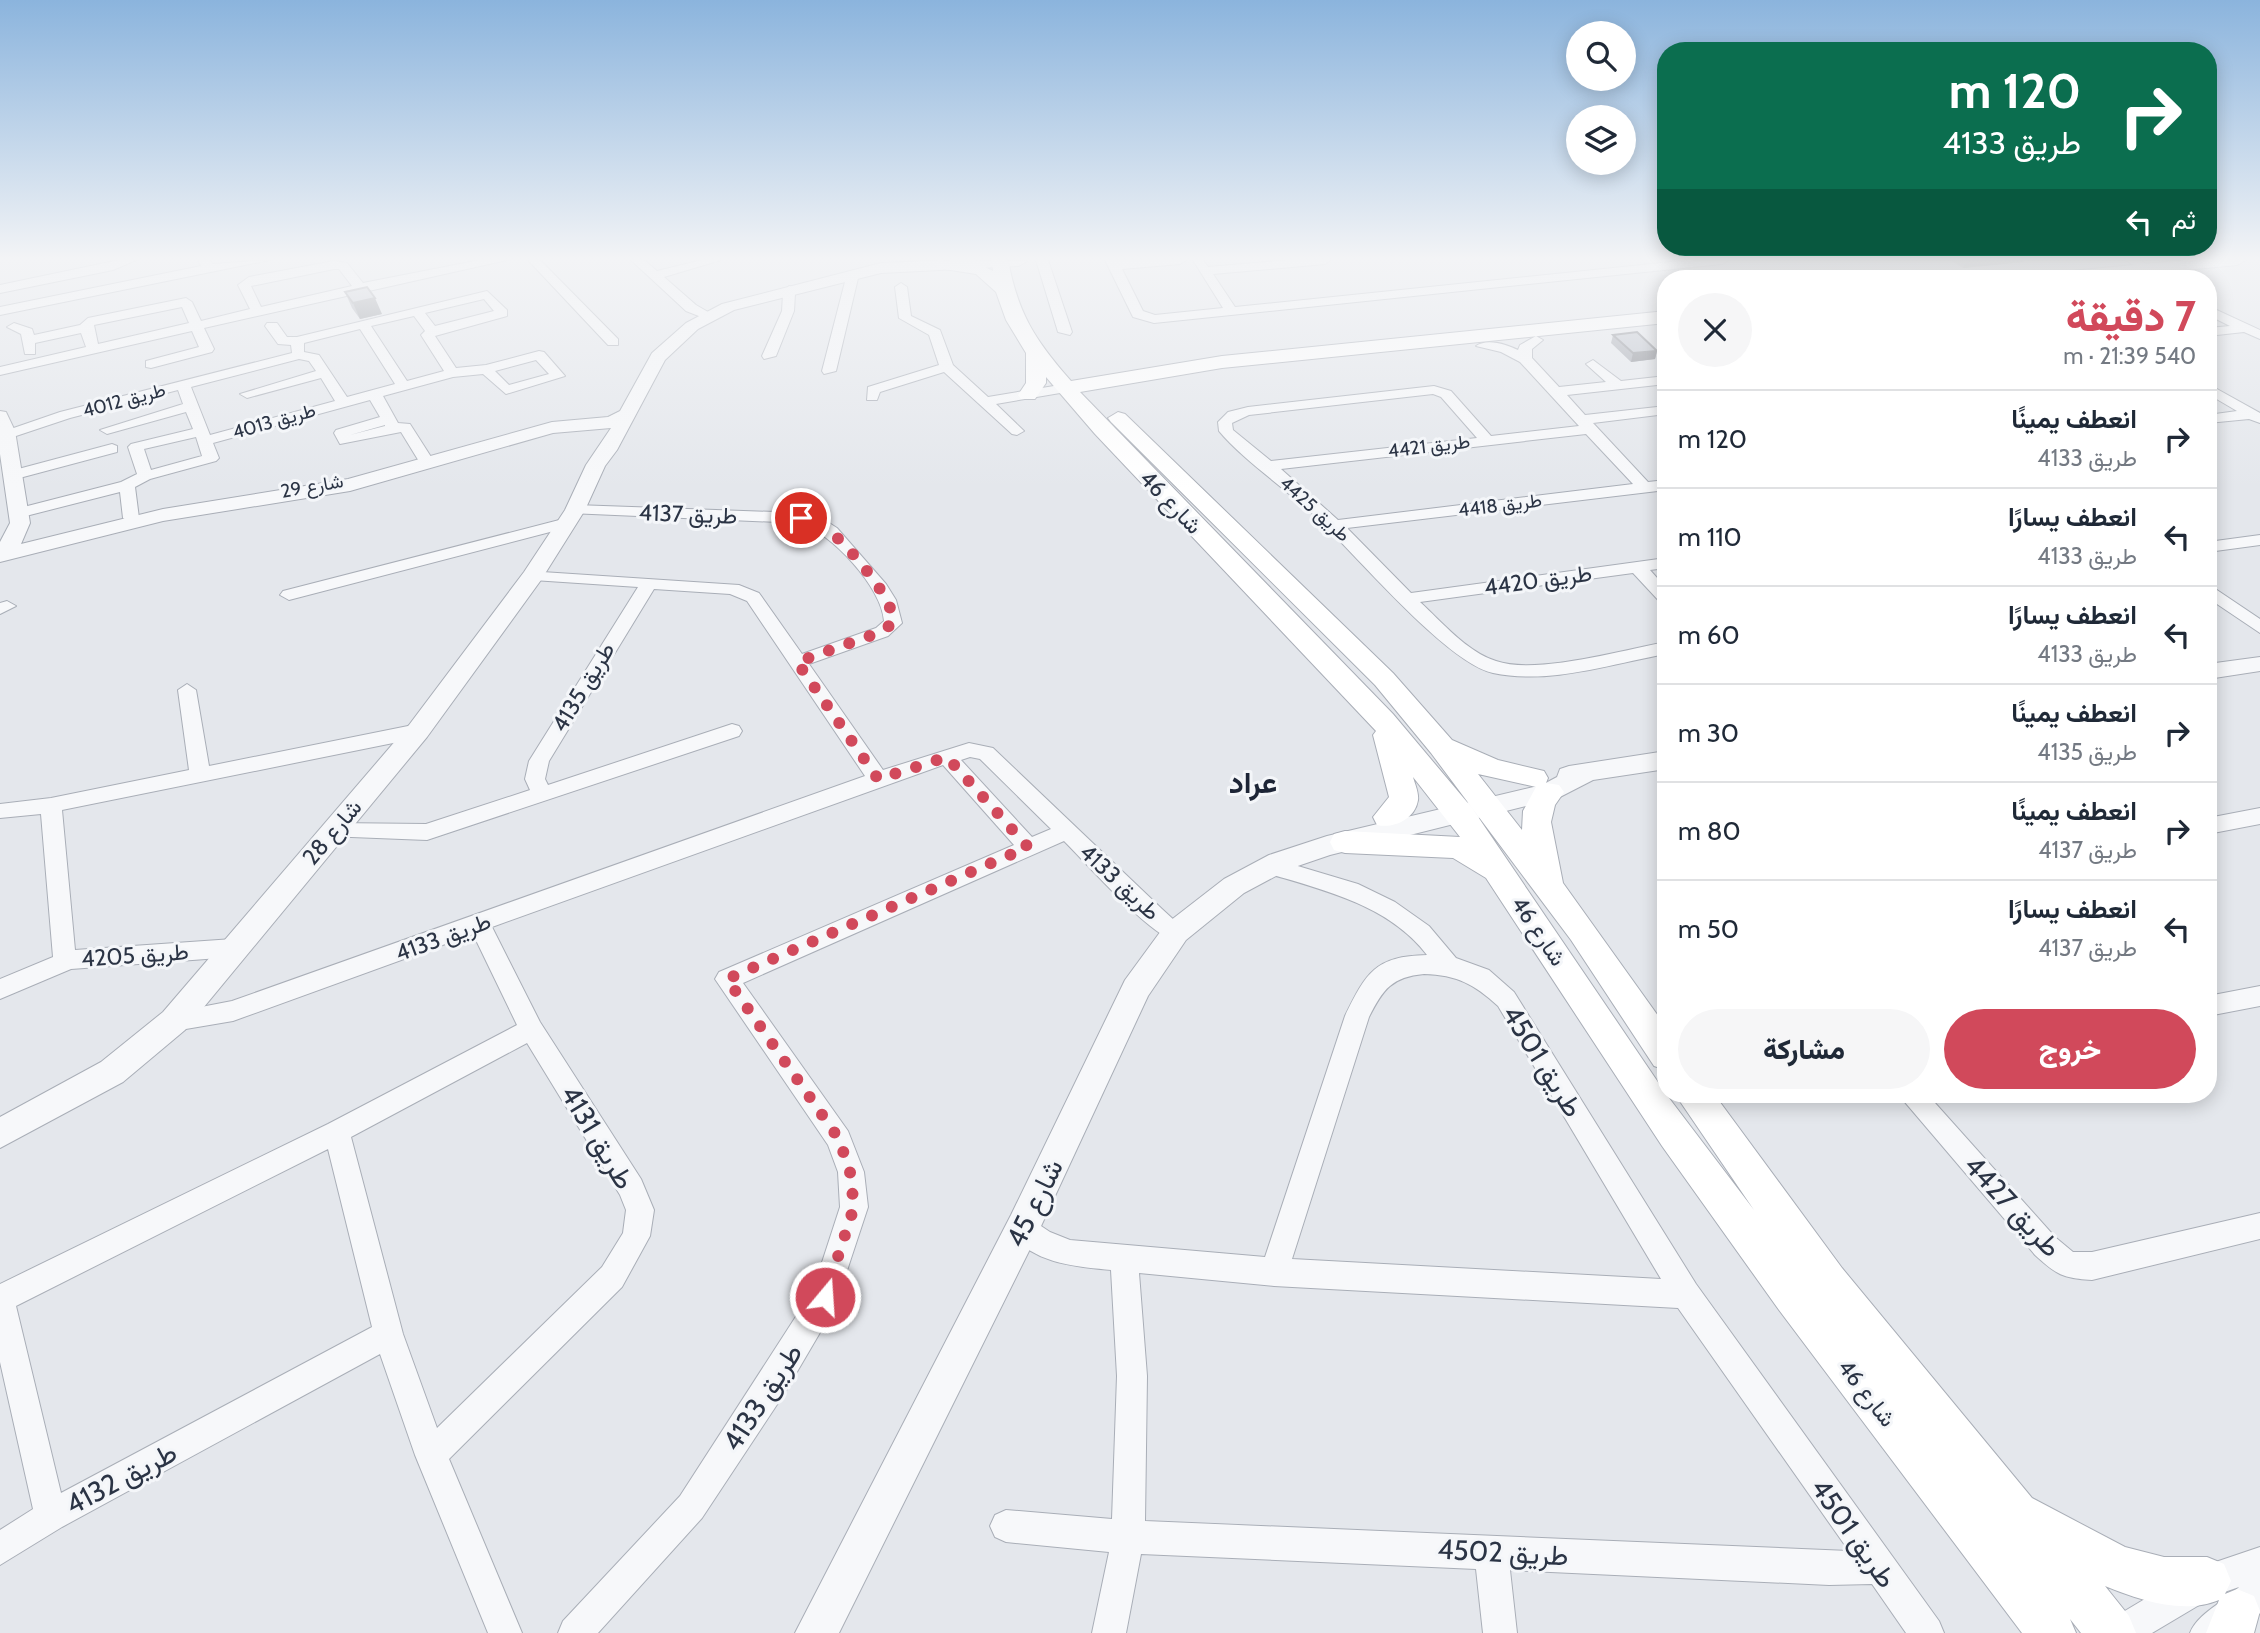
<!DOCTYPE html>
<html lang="ar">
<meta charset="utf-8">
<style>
:root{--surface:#fff;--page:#f6f6f7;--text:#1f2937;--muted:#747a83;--line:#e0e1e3;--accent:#d1495b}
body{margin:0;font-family:Cabin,Vazirmatn,sans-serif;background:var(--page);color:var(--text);direction:rtl;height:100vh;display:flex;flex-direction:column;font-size:26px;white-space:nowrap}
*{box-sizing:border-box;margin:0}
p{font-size:23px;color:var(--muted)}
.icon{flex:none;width:38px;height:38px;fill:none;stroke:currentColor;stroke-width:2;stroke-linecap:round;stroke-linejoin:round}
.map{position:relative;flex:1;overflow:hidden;direction:ltr}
.details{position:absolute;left:1657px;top:270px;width:560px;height:833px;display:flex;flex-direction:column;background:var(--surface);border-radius:28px;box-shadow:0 4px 18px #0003;direction:rtl}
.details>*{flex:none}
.banner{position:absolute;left:1657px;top:42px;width:560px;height:214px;border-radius:28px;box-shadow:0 4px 18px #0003;direction:rtl;background:#0b6e4f;color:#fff;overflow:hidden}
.tools{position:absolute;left:1566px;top:21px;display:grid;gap:14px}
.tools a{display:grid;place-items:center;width:70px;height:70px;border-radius:50%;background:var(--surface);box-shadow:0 4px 18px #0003;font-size:35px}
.pin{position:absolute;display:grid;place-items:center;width:60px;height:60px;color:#fff;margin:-30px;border:4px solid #fff;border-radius:50%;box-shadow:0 2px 7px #0007}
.me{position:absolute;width:77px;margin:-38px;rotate:18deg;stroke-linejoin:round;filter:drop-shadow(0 0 5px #0008)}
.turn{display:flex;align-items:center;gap:24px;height:147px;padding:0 21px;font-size:32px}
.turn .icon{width:91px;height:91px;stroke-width:2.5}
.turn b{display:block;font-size:49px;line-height:60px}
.then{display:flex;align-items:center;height:66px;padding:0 21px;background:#0003;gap:14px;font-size:26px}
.round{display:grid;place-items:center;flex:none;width:74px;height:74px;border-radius:37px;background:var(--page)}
.summary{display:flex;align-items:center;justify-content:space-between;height:119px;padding:0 21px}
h1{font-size:42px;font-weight:800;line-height:52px;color:var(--accent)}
.primary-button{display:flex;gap:14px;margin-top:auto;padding:14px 21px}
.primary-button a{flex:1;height:80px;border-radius:42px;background:var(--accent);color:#fff;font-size:28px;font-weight:800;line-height:80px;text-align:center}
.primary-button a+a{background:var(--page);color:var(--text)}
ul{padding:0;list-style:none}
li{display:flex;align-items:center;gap:21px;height:98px;padding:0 21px;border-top:2px solid var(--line)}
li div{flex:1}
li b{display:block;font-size:26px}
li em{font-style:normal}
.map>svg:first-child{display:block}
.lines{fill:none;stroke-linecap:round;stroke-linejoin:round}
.minor-casing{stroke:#a9aeb7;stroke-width:2}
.tertiary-casing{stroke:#a9aeb7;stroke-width:2}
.secondary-casing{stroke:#a9aeb7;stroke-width:2}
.minor{fill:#f7f8fa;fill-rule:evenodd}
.tertiary{fill:#f7f8fa;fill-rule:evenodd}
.secondary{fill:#fff;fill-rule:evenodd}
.wall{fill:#a1a5ae}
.shaded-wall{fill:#83868d}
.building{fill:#bbc0ca;stroke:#83868d;stroke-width:2}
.route{stroke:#d1495b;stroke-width:12;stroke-dasharray:0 21.6}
.labels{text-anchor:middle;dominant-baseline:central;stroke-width:6;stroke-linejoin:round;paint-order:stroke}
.far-street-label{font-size:19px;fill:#2b3445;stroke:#f4f6f9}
.street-label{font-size:23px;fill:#2b3445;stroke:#f4f6f9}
.near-street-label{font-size:28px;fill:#2b3445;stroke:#f4f6f9}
.district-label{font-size:30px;font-weight:bold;fill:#1d2536;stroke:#f4f6f9}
</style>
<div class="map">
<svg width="2260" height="1633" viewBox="0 0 2260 1633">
<rect width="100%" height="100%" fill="#e4e7ec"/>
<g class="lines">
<defs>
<path id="minor" d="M 119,260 L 136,260 L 113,270 L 0,293 L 0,285 Z
M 198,260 L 210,260 L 212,264 L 270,260 L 0,315 L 0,307 L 201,266 Z
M 480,260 L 507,260 L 204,328 L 214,349 L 212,352 L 151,368 L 146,367 L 146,361 L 199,347 L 192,331 L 0,375 L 0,367 L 86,347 L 81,333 L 35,343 L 35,354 L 25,354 L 21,334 L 7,327 L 14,323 L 32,329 L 34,335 L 80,325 L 88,318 L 186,298 L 192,302 L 201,321 L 250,309 L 238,285 L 249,277 L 334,261 L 347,263 L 363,283 ZM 334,269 L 339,269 L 352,286 L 261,307 L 251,286 ZM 182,307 L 189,323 L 98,344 L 94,325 Z
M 528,260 L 540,260 L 618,339 L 618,345 L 608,345 Z
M 631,260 L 644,260 L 657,271 L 702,260 L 721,260 L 664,277 L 696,305 L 715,316 L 709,320 L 686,311 Z
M 1036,260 L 1048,260 L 1072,332 L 1070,335 L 1058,332 Z
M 1105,260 L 1186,260 L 1180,264 L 1122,269 L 1143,311 L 1155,315 L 1223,308 L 1193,260 L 1203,260 L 1208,267 L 1289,260 L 1331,260 L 1325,264 L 1213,274 L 1235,307 L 1690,260 L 1728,260 L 1722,264 L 1154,323 L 1133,317 Z
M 2125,260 L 2139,260 L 2170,278 L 2155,278 Z
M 853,270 L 859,274 L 836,371 L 824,374 L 822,371 L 847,274 Z
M 901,283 L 907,287 L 911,316 L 940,330 L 953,365 L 988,397 L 1066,384 L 1073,388 L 1066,392 L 996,404 L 1024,431 L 1017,435 L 1012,434 L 944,372 L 880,392 L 877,400 L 867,400 L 868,387 L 939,365 L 929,335 L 899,318 L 895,287 Z
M 789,286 L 799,289 L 795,294 L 794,311 L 776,356 L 764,359 L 762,356 L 782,311 L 783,294 Z
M 487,291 L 507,310 L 507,316 L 435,336 L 456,368 L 486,365 L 539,351 L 544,352 L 565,376 L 506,394 L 483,374 L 453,377 L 383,396 L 398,423 L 410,424 L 433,460 L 430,463 L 420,463 L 401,432 L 340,444 L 334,433 L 336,430 L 380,417 L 370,400 L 213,443 L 219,458 L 216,461 L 150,479 L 135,487 L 139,518 L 137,521 L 131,523 L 123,518 L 120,492 L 18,518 L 10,513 L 12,510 L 121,482 L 137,474 L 128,447 L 131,444 L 193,429 L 186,412 L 107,434 L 100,430 L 183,404 L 178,390 L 70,418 L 7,439 L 0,436 L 2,432 L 60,412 L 292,353 L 291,345 L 278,344 L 265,326 L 267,323 L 277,323 L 287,337 L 297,337 ZM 484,299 L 494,311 L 435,326 L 425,313 ZM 414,316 L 425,331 L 421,335 L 444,371 L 407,381 L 371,326 ZM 360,329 L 395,384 L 347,397 L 319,355 L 304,352 L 304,343 ZM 299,359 L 309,361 L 316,371 L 240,394 L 247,398 L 321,378 L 335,401 L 210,435 L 191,387 ZM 536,360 L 549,374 L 509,385 L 495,371 ZM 385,425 L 385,426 L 350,435 ZM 196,437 L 202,456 L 151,470 L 144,449 Z
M 2208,306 L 2260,330 L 2260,339 L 2244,332 L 2208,336 L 2208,328 L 2230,326 L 2208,315 Z
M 1536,336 L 1543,340 L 1532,349 L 1532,358 L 1559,387 L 1606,382 L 1586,364 L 1593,360 L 1621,381 L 1666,376 L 1666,384 L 1567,395 L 1585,415 L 1666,406 L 1666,414 L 1593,423 L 1648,482 L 1666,480 L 1666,490 L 1347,528 L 1411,593 L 1666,558 L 1666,568 L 1650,570 L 1666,588 L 1666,603 L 1660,602 L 1633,573 L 1420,602 C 1442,622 1467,652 1496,661 C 1536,675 1623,650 1666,642 L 1666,654 C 1611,664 1549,685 1493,673 C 1446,663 1353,551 1314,515 C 1287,490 1241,458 1219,431 L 1218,422 L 1228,412 L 1248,407 L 1434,386 L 1451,391 L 1491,436 L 1579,426 L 1520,362 L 1501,352 L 1476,346 C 1487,338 1506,344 1518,350 L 1520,345 ZM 1433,394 L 1441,397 L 1477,438 L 1271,461 L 1233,430 L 1232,423 L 1249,415 ZM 1586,434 L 1633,484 L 1338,520 L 1281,469 Z
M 2208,384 L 2260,413 L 2260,423 L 2249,419 L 2208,423 L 2208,415 L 2237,411 L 2208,394 Z
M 112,444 L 117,446 L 117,452 L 12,480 L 4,475 L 7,472 Z
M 575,505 L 801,513 L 826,521 L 837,528 L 886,584 L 896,600 L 902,623 L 888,636 L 809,664 L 883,770 L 969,743 L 993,748 L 1162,909 L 1187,932 L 1184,938 C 1178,940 1174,941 1168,938 C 1139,923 1089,866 1064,841 L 743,983 L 848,1131 L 864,1172 L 868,1207 L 835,1307 L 784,1394 L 702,1518 L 598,1633 L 558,1633 L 563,1621 L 680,1496 L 813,1290 L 840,1207 L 838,1172 L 828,1145 L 715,979 L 719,972 L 1014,845 L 943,765 L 492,927 L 540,1022 L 641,1179 L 654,1210 L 650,1236 L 622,1287 L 449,1459 L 522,1633 L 488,1633 L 415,1455 L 380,1354 L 62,1527 L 0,1565 L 0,1530 L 33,1509 L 0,1362 L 0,1284 L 328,1124 L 517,1025 L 473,934 L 233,1021 L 174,1031 L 165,1028 L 162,1021 L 165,1014 L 232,1001 L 865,776 L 747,601 L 730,594 L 654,589 L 549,761 L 545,779 L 548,785 L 732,724 L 739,726 L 742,731 L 739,736 L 427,840 L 326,836 L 323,831 L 326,826 L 334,823 L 426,824 L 530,790 L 525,779 L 529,761 L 638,587 L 533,580 L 524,575 L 527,571 L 739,585 L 759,593 L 802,654 L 876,628 L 884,621 C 882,587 831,533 800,523 L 569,513 L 567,510 ZM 970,757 L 980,759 L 1051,829 L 1032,837 L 961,760 ZM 527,1043 L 620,1195 L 626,1210 L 623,1233 L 602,1267 L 437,1428 L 403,1334 L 351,1137 ZM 328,1149 L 372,1327 L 61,1493 L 16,1306 Z
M 567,518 L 575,523 L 573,526 L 289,600 L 280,595 L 283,591 Z
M 2260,535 L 2260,545 L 2208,552 L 2208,542 Z
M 2208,584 L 2260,619 L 2260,633 L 2208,598 Z
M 7,601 L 16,606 L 0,614 L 0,603 Z
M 187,684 L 196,690 L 209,766 L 418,724 L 428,731 L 418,738 L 62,810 L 75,950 L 233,939 L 241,942 L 245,948 L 241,954 L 233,957 L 71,969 L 0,999 L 0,979 L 53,957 L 41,814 L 0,818 L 0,804 L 51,798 L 189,770 L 178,690 Z
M 2260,808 L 2260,824 L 2208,834 L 2208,818 Z
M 1271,858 L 1358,884 L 1395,902 L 1429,926 L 1456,958 L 1489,970 L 1514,992 L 1696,1284 L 1939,1621 L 1944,1633 L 1906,1633 L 1872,1584 L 1829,1585 L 1510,1570 L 1517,1633 L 1483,1633 L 1476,1569 L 1141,1554 L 1126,1633 L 1092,1633 L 1109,1552 L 1006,1542 L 995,1537 L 990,1526 L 995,1515 L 1006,1510 L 1112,1519 L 1117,1376 L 1111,1270 C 1077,1267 1025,1263 1009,1227 L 1013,1218 L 1023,1214 L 1050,1232 L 1070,1240 L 1265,1257 L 1345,1016 C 1366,973 1375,956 1427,955 C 1388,904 1322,890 1263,872 L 1260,866 L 1263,860 ZM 1424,974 C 1457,975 1474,984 1498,1006 L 1661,1279 L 1292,1259 L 1369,1017 C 1383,989 1392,977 1424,974 ZM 1139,1273 L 1274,1286 L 1678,1308 L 1849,1551 L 1145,1521 L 1147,1376 Z
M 2260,986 L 2260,1006 L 2208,1016 L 2208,996 Z
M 1898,1094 L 1927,1094 L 2055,1237 L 2073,1252 L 2092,1252 L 2260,1213 L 2260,1239 L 2092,1280 C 2062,1278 2057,1275 2035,1255 Z
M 2260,1547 L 2260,1613 L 2237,1633 L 2190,1633 C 2198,1613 2223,1603 2239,1587 L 2216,1595 L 2152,1633 L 2103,1633 L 2108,1621 L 2195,1569 Z"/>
<path id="tertiary" d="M 956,260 L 1027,261 L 1019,266 L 881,273 L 734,310 L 698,329 L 665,360 L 617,450 L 605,466 L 585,510 L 541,580 L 427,737 L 185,1030 L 123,1082 L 0,1148 L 0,1117 L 101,1062 L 163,1012 L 409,725 L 524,572 L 565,510 L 586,465 L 611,428 L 553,433 L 350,491 L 163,521 L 0,562 L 0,542 L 10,523 L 0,454 L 0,411 L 6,412 L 15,431 L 30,523 L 21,544 L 163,509 L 348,479 L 552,422 L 608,417 L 620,411 L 652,353 L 686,323 L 722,304 L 881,263 Z
M 2260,657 L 2260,671 L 2208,679 L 2208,664 Z
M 1666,751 L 1666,769 L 1593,780 L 1558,798 L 1330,855 L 1289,869 L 1244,893 L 1186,940 L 1148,996 L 1035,1239 L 839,1633 L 795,1633 L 1011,1215 L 1125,980 L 1166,924 L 1224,879 L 1269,855 L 1327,836 L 1542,785 L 1557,777 L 1560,769 L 1569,766 Z"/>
<path id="secondary" d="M 938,260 L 981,265 L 993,271 L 992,260 L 1008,260 C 1018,314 1035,340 1071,381 L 1222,356 L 1666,311 L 1666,323 L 1222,368 L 1080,392 L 1393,714 L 1472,808 L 1666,1094 L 1754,1210 L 1675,1094 L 1714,1094 L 1842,1268 L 2032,1498 L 2125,1547 L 2164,1557 L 2207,1557 L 2224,1564 L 2231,1581 L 2225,1594 L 2237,1589 L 2254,1596 L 2260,1611 L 2254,1633 L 2206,1633 L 2219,1600 C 2183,1615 2139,1600 2105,1586 L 2129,1616 L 2136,1633 L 2081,1633 L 2070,1619 L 2076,1633 L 2022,1633 L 1779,1310 L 1662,1146 L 1486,878 L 1453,858 L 1345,853 L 1334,850 L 1330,842 L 1334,834 L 1345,831 L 1460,837 L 1413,777 C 1415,784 1419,793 1418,800 C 1415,819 1394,829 1377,825 L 1373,817 L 1389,797 L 1373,735 L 1376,731 L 1095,434 L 1046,377 L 1046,383 L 1035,399 L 1021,399 L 1018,395 L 1026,383 L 1026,353 L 1006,320 L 996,292 L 976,274 L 938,268 L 935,264 Z
M 2187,260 L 2246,260 L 2237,265 L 2102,278 L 2041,278 L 2050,273 Z
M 1118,412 L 1125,414 L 1393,673 L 1452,740 L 1498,760 L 1544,771 L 1548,778 L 1546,783 L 1559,785 L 1564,792 L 1555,805 L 1551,822 L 1563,883 L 1666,1027 L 1666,1070 L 1654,1066 L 1571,940 L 1431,753 L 1375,685 L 1111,422 L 1108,418 ZM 1478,774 L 1536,787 L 1523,811 L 1522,830 Z"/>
</defs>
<use href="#minor" class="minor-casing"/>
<use href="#tertiary" class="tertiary-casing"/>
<use href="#secondary" class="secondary-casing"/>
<use href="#minor" class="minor"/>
<use href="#tertiary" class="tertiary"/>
<use href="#secondary" class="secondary"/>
</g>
<path class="wall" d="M 1950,260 L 2024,260 L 2023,262 L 1963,268 Z
M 345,292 L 382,314 L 360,319 L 352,308 Z
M 1613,335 L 1657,351 L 1655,359 L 1631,362 L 1611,343 Z"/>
<path class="shaded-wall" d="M 1967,260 L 2024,260 L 2023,262 L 1963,268 Z
M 375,298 L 382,314 L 360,319 L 353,303 Z
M 1657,351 L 1655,359 L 1631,362 L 1633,353 Z"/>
<path class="building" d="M 367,287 L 375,298 L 353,303 L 345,292 Z
M 1637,332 L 1657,351 L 1633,353 L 1613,335 Z"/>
<linearGradient id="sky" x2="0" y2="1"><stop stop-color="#8bb4dd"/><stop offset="0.53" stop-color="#f3f4f6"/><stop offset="1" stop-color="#f3f4f6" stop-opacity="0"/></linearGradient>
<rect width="2260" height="488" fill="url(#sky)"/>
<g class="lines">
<path class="route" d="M 801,518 C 810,521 819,523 827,529 C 846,543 896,600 893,623 L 881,632 L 797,662 L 878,779 L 947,757 L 1028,847 L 727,979 L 839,1139 L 850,1172 L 854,1207 L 825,1297"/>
</g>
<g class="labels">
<g class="far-street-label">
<text transform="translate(124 400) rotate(-15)">طريق 4012</text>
<text transform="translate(274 421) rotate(-16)">طريق 4013</text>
<text transform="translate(1429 446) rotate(-7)">طريق 4421</text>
<text transform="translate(312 486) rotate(-10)">شارع 29</text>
<text transform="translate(1500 505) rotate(-7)">طريق 4418</text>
<text transform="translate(1315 509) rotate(42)">طريق 4425</text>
</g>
<g class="street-label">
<text transform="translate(1171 502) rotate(46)">شارع 46</text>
<text transform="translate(688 514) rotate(2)">طريق 4137</text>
<text transform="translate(1538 580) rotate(-8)">طريق 4420</text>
<text transform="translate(583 687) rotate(-59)">طريق 4135</text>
<text transform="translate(332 832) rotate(-50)">شارع 28</text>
<text transform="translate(1120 882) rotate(43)">طريق 4133</text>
<text transform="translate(1539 931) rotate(56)">شارع 46</text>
<text transform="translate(443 937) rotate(-20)">طريق 4133</text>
<text transform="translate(135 955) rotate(-4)">طريق 4205</text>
<text transform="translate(1867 1393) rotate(52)">شارع 46</text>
</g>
<g class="near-street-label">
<text transform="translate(1543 1061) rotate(58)">طريق 4501</text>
<text transform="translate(598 1137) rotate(59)">طريق 4131</text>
<text transform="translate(1034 1203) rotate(-64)">شارع 45</text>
<text transform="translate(2013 1206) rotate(47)">طريق 4427</text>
<text transform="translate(762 1397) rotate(-57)">طريق 4133</text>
<text transform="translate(121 1478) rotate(-28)">طريق 4132</text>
<text transform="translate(1854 1533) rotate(55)">طريق 4501</text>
<text transform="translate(1503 1552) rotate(3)">طريق 4502</text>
</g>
<g class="district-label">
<text x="1253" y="782">عراد</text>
</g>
</g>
</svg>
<div class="tools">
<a><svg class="icon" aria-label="search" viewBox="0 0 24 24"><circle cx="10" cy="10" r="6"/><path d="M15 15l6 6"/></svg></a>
<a><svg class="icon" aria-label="layers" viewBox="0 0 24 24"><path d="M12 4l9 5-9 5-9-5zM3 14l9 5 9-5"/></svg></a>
</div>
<div class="pin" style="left:801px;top:518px;background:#d93025"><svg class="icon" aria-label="arrive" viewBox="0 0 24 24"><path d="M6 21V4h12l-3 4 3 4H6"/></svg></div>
<svg class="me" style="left:825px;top:1297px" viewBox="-20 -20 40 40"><circle r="17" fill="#d1495b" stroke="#fff" stroke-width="3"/><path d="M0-11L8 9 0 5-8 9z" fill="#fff"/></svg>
<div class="banner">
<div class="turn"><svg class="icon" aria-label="right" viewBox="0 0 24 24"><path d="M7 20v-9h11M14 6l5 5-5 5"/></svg><div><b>120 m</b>طريق 4133</div></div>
<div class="then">ثم<svg class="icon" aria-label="left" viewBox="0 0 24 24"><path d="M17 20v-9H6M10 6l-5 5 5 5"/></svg></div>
</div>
<section class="details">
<div class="summary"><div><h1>7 دقيقة</h1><p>540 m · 21:39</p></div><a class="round"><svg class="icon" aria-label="close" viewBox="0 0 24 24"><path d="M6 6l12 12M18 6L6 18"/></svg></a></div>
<ul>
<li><svg class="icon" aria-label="right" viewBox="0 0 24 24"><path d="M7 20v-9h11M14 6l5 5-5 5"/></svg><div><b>انعطف يمينًا</b><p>طريق 4133</p></div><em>120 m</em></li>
<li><svg class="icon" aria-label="left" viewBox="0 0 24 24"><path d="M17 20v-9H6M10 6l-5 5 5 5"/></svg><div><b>انعطف يسارًا</b><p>طريق 4133</p></div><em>110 m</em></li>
<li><svg class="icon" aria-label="left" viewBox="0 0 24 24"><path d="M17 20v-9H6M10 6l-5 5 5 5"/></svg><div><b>انعطف يسارًا</b><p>طريق 4133</p></div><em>60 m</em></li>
<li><svg class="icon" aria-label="right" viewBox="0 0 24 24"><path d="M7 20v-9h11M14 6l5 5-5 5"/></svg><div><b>انعطف يمينًا</b><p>طريق 4135</p></div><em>30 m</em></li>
<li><svg class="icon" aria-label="right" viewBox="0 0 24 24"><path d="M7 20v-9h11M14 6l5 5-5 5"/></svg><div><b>انعطف يمينًا</b><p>طريق 4137</p></div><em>80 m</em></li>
<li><svg class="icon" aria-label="left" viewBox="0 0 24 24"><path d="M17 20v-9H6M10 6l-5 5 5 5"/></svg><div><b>انعطف يسارًا</b><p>طريق 4137</p></div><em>50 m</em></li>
</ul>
<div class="primary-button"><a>خروج</a><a>مشاركة</a></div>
</section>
</div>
